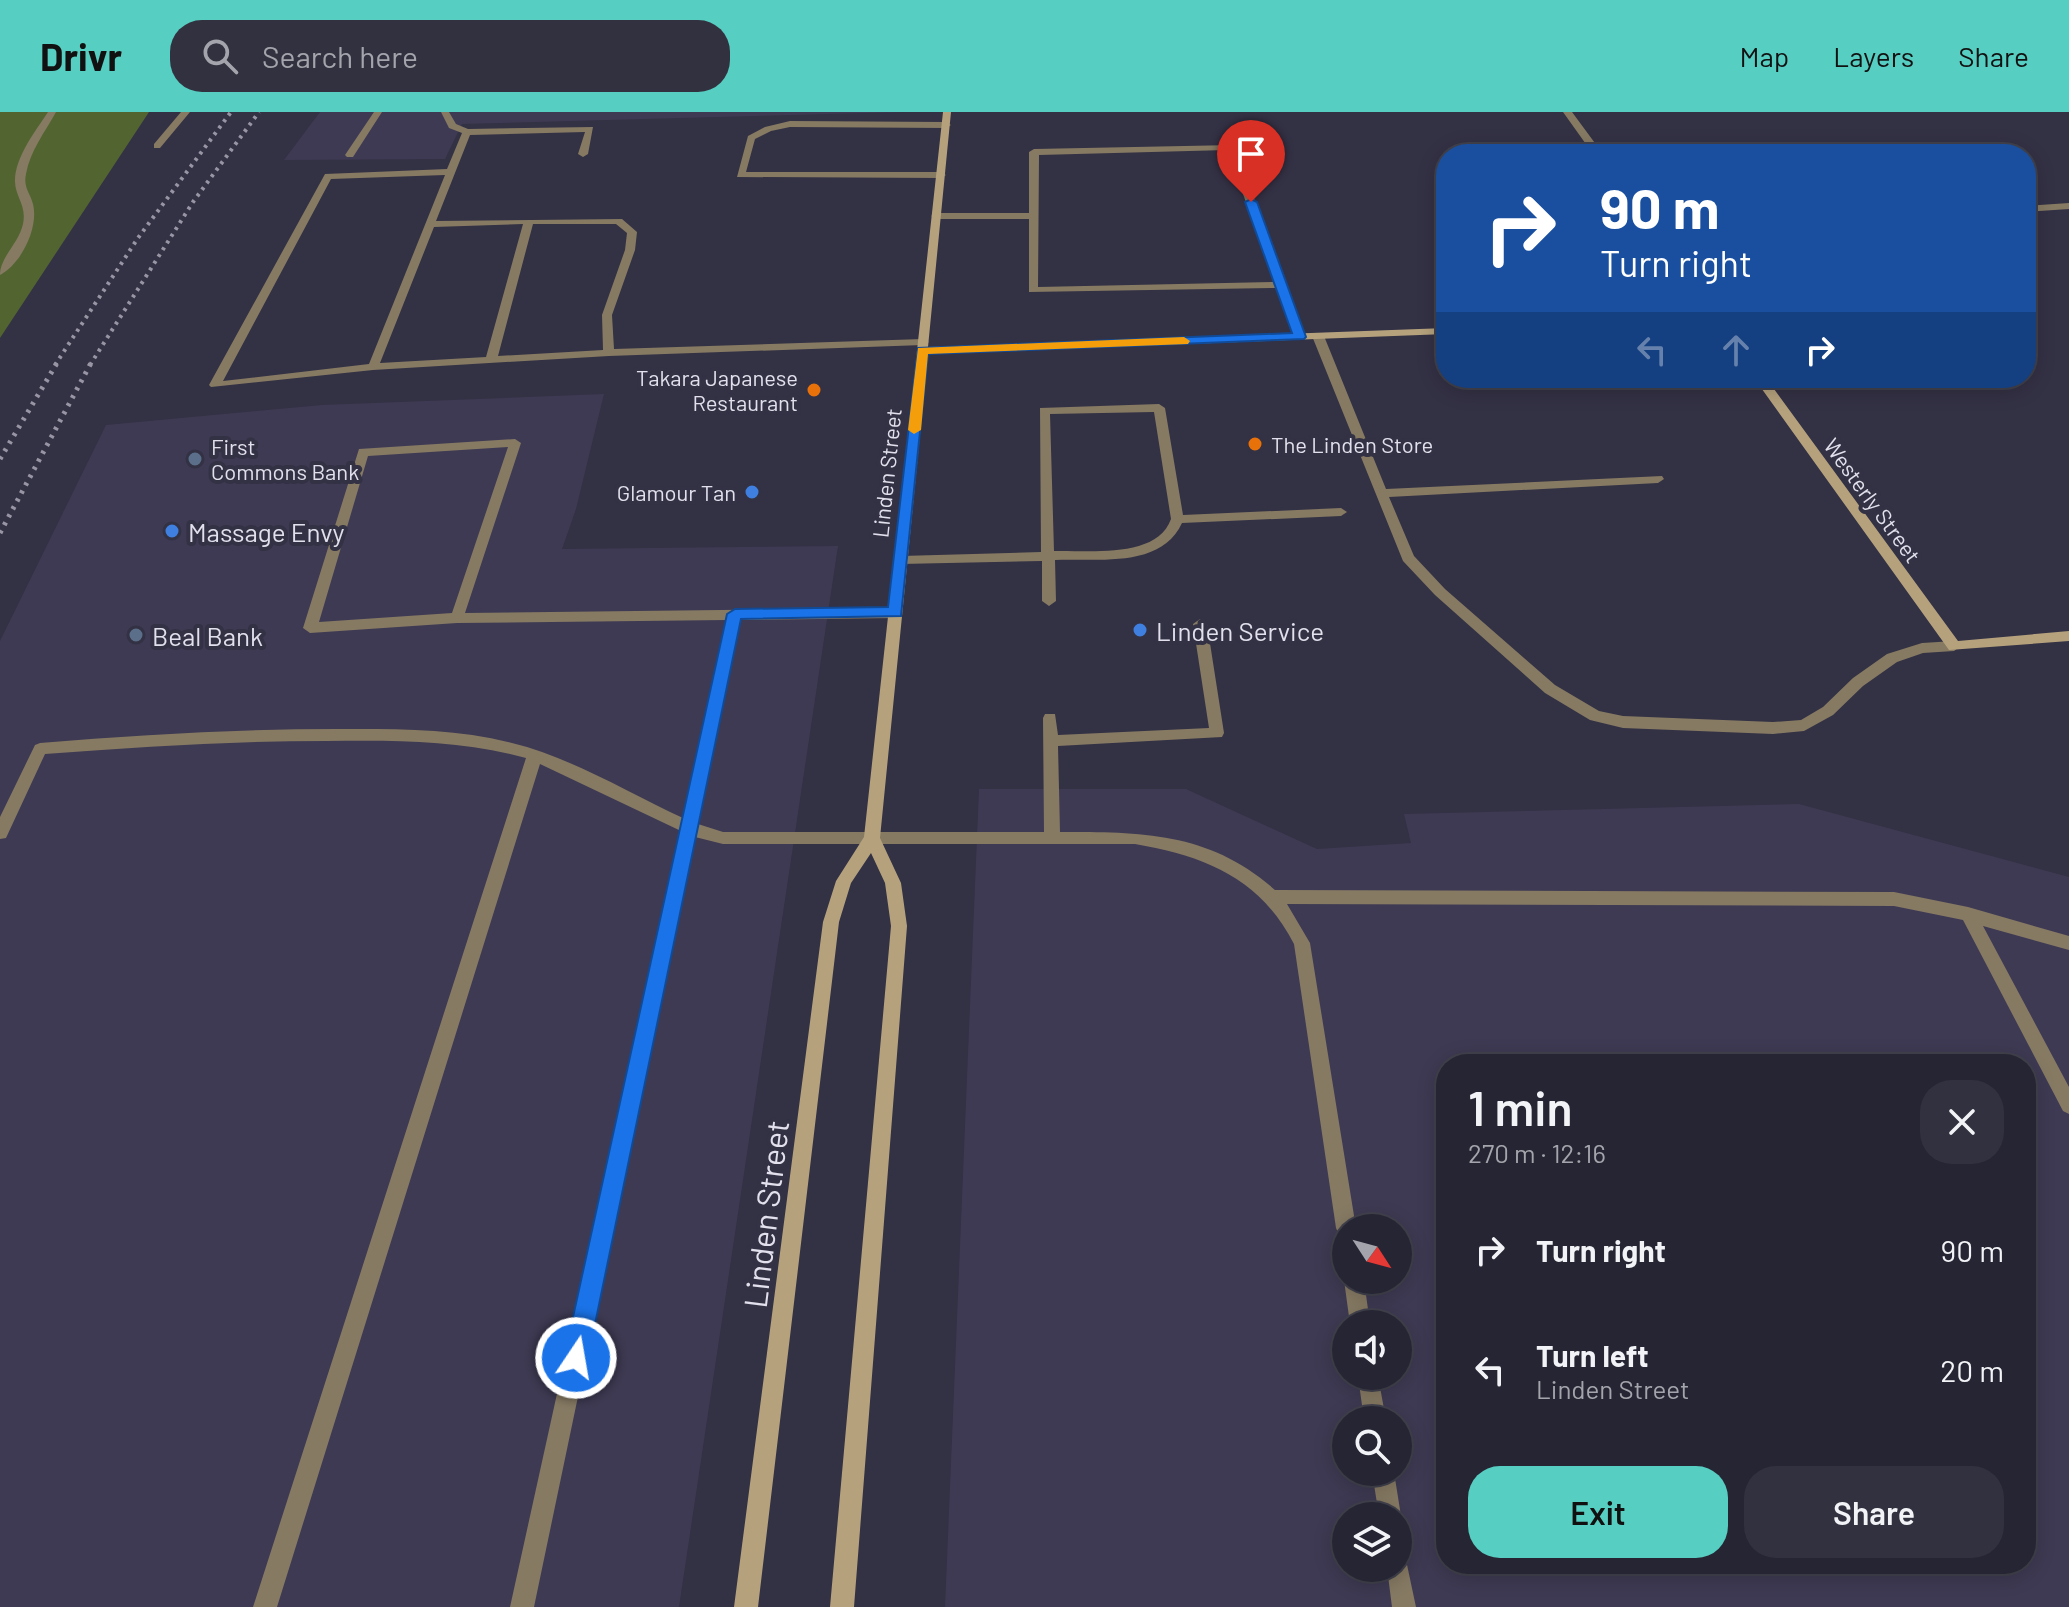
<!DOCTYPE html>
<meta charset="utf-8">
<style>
:root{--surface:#262533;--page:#32313f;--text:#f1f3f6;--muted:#a4a5ac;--line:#42424e;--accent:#57cec2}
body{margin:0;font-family:Barlow,sans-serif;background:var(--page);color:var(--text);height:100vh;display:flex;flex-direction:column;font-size:30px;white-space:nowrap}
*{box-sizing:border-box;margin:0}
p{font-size:26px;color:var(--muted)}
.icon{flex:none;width:44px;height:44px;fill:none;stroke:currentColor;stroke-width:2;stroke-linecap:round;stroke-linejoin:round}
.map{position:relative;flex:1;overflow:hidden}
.details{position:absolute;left:1436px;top:942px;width:600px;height:520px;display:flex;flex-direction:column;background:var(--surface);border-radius:32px;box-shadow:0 4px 20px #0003,0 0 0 2px var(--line)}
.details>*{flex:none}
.hud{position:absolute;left:1436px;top:32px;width:600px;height:244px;border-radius:32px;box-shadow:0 4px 20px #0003,0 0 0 2px var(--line);background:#1a4fa0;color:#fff;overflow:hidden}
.needle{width:52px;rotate:126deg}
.tools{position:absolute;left:1332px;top:1102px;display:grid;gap:16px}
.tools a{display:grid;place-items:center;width:80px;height:80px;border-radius:50%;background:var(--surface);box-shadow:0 4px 20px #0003,0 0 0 2px var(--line);font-size:40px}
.pin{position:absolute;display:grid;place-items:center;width:68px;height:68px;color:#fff;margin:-82px -34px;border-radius:50% 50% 50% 0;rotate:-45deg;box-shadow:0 0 8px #0007}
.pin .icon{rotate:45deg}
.me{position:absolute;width:88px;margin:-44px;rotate:12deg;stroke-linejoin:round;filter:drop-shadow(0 0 6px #0008)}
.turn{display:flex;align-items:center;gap:28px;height:168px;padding:0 32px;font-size:36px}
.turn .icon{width:104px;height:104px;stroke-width:2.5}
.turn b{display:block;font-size:56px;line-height:68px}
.lanes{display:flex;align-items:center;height:76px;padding:0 32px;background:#0003;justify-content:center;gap:40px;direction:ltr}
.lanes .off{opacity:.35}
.round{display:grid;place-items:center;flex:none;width:84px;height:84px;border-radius:32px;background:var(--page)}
.overview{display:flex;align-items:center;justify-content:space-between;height:136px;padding:0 32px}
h1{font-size:48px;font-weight:600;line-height:60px}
.button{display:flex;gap:16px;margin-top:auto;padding:16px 32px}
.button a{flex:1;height:92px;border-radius:32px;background:var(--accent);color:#111;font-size:32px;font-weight:600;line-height:92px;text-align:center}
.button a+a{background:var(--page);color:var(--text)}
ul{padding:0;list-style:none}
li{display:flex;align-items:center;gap:24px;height:120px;padding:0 32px}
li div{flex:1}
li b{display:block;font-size:30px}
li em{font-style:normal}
header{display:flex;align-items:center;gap:48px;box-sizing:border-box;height:112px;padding:0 40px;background:var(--accent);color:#111}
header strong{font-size:38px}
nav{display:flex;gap:44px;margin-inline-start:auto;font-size:28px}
.search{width:560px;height:72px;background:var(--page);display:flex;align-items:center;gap:20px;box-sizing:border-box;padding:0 28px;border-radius:32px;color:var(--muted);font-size:30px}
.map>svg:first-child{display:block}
.built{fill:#3e3a53;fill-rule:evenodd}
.green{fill:#526531}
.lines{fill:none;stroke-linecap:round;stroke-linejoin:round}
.lane{fill:#867a63;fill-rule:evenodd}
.street{fill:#867a63;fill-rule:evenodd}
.secondary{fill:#b5a27d;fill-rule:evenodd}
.rail-far1{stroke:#9896a5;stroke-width:4;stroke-dasharray:3 5;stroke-linecap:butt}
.rail{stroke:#9896a5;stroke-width:5;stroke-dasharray:3 6;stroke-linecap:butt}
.route{fill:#1a73e8;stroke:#114b97;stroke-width:2}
.slow{fill:#f59e0b}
.food-dot{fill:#e8710a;stroke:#333144;stroke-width:3}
.service-dot{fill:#5c6f8a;stroke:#333144;stroke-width:3}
.shop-dot{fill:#3f7fe0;stroke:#333144;stroke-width:3}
.labels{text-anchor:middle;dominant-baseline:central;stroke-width:8;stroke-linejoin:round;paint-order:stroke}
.far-poi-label{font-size:22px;fill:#e1e0ec;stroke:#333144;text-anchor:end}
.far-street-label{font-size:22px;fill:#e1e0ec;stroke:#333144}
.poi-label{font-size:26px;fill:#e1e0ec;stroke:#333144;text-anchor:start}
.near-street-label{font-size:32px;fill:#e1e0ec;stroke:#333144}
</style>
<header>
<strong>Drivr</strong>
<div class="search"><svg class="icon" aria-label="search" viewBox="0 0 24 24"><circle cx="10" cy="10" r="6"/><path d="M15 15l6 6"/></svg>Search here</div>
<nav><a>Map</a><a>Layers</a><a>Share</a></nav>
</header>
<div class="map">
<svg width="2069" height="1495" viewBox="0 0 2069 1495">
<rect width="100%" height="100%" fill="#333144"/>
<path class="built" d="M 320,0 L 905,0 L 462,12 L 445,47 L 284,48 Z
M 604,282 L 576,397 L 562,437 L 838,434 L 679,1495 L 0,1495 L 0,529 L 106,313 L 322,293 Z
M 979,677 L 1186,677 L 1317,737 L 1411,731 L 1404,702 L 1799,692 L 2069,765 L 2069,1495 L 945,1495 ZM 1446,952 L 2026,952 L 2026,1452 L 1446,1452 ZM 1346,1116 L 1398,1116 L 1398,1168 L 1346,1168 ZM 1346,1212 L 1398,1212 L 1398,1264 L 1346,1264 ZM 1346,1308 L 1398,1308 L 1398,1360 L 1346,1360 ZM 1346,1404 L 1398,1404 L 1398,1456 L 1346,1456 Z"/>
<path class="green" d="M 0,0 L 149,0 L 0,226 Z"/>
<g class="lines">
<path class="lane" d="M 181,0 L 190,0 L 160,36 L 154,36 L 154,32 Z
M 374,0 L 382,0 L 353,45 L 347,45 L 345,43 Z
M 441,0 L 449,0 L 456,12 L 468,17 L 593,15 L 588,42 L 583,45 L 578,42 L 585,20 L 470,23 L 436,109 L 622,107 L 637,120 L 635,138 L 612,203 L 614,237 L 923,227 L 929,230 L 923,233 L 609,244 L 373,258 L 211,275 L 209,273 L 325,62 L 447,57 L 462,21 L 449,16 ZM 445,63 L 369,252 L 223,269 L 331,67 ZM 523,112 L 486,245 L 380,251 L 434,115 ZM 533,112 L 616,112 L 627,121 L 625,138 L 602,203 L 603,238 L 498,244 Z
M 790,9 L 946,10 L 951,13 L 946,16 L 790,15 L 771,19 L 755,27 L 746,60 L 941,60 L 946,63 L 941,66 L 737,65 L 748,24 L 765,15 Z
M 1234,33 L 1306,225 L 1304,227 L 1294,225 L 1277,176 L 1029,180 L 1029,107 L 936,107 L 931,104 L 936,101 L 1029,101 L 1029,40 L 1034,37 ZM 1227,38 L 1275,170 L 1038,175 L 1039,43 Z
M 1318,221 L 1324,224 L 1386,377 L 1662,364 L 1664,367 L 1658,371 L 1389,385 L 1414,444 L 1445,477 L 1555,573 L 1599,599 L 1623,604 L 1773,610 L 1801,608 L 1823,595 L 1853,566 L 1887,542 L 1922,531 L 1954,529 L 1961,534 L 1954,539 L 1923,541 L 1897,550 L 1863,574 L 1833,603 L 1804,619 L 1773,622 L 1623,616 L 1590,608 L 1545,581 L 1435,483 L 1403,449 L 1312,224 Z
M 1159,292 L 1165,296 L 1183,403 L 1341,396 L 1347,400 L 1341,404 L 1182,411 C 1161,457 1097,446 1055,448 L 1056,489 L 1049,494 L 1042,489 L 1042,449 L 901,452 L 894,448 L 901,444 L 1041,440 L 1040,296 ZM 1154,300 L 1171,407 C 1157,447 1089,438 1054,439 L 1050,302 Z
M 515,327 L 521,331 L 465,501 L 895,496 L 902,501 L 895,506 L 741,508 L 698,712 L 723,720 L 1044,720 L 1043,606 L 1045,602 L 1055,602 L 1058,623 L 1209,616 L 1193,512 L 1200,507 L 1207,512 L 1224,621 L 1222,625 L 1058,634 L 1060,720 C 1142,720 1210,720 1275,778 L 1894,780 L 1968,795 L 2069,824 L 2069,838 L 1983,814 L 2069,975 L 2069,1002 L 2063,999 L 1963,808 L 1894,794 L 1287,792 L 1310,831 L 1356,1116 L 1346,1116 L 1346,1126 L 1339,1123 L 1336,1116 L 1294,832 C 1260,766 1205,744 1135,732 L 723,732 L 695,725 L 534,1495 L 510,1495 L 681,719 L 540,652 L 277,1495 L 253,1495 L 526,646 C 461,628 393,628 326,629 C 232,629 139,635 45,642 L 6,726 L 0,727 L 0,705 L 35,633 L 40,631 C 139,623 238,617 337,617 C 395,617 455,616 512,631 C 570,645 629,681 683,706 L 727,508 L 457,511 L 310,521 L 303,516 L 359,337 ZM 508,335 L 452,501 L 319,510 L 368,344 Z
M 1346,1163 L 1346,1168 L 1364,1168 L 1370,1212 L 1350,1212 L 1344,1168 Z
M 1358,1264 L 1378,1264 L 1386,1308 L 1364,1308 Z
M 1372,1360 L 1394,1360 L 1401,1404 L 1398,1412 L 1398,1404 L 1379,1404 Z
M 1398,1445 L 1406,1448 L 1416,1495 L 1392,1495 L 1387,1456 L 1398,1456 Z"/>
<path class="street" d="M 48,0 L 56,0 C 45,20 30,39 26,62 C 23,75 30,81 33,92 C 39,116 21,152 0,163 C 0,145 19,131 23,112 C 27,93 15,85 15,69 C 15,45 35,20 48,0 Z
M 1563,0 L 1572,0 L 1603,42 L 1593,42 Z
M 2069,91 L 2069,97 L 2026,100 L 2026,94 Z"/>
<path class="secondary" d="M 943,0 L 951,0 L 928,235 L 1446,216 L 1446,222 L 928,242 L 880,726 L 901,771 L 907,814 L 854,1495 L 830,1495 L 891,814 L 885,771 L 871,741 L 851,771 L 839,810 L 758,1495 L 734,1495 L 823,810 L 836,769 L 864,725 Z
M 1754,266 L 1766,266 L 1958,529 L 2069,519 L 2069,529 L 1949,538 Z"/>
<path class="rail-far1" d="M 55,253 L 138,126 L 231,0
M 90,253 L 193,90 L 259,0"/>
<path class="rail" d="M 0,347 L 57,251
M 0,421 L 91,251"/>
</g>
<path class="route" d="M 1251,87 L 1257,90 L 1306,225 L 1304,227 L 928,242 L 901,504 L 741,507 L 588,1246 L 585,1254 L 576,1258 L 568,1254 L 564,1246 L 727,502 L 735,497 L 888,495 L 918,236 L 1292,221 L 1245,90 Z"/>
<path class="slow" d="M 1184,225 L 1190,229 L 1188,232 L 928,242 L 921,318 L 914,322 L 908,318 L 918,236 Z"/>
<g class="food-dot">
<circle cx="814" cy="278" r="8"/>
<circle cx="1255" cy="332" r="8"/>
</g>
<g class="service-dot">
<circle cx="195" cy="347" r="8"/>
<circle cx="136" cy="523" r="8"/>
</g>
<g class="shop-dot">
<circle cx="752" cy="380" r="8"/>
<circle cx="172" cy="419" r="8"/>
<circle cx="1140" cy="518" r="8"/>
</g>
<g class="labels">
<g class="far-poi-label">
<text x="798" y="265">Takara Japanese<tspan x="798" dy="25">Restaurant</tspan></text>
<text x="1271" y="332" text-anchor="start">The Linden Store</text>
<text x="211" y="334" text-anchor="start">First<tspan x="211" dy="25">Commons Bank</tspan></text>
<text x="736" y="380">Glamour Tan</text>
</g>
<g class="far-street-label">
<text transform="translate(886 361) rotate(-84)">Linden Street</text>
<text transform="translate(1873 388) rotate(54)">Westerly Street</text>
</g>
<g class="poi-label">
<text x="188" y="419">Massage Envy</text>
<text x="1156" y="518">Linden Service</text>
<text x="152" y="523">Beal Bank</text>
</g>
<g class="near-street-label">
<text transform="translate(765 1102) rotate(-83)">Linden Street</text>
</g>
</g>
</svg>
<div class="tools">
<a><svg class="needle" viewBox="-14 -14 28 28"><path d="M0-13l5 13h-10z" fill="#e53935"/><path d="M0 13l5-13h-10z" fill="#a4a5ac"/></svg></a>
<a><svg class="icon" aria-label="sound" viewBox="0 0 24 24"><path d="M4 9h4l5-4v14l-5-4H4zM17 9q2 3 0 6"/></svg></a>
<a><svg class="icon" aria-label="search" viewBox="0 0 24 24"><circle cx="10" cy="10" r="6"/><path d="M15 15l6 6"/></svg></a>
<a><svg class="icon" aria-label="layers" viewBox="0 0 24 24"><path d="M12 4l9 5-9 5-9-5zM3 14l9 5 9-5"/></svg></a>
</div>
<div class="pin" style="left:1251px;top:90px;background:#d93025"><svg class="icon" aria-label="arrive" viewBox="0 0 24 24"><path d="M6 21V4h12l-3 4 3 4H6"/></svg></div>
<svg class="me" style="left:576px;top:1246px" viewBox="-20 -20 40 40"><circle r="17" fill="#1a73e8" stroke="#fff" stroke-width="3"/><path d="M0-11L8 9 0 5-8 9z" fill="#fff"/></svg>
<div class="hud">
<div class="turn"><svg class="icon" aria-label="right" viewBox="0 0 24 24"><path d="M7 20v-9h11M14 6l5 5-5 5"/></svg><div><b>90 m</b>Turn right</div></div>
<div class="lanes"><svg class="icon off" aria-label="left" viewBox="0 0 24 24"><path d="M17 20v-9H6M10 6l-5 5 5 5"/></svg><svg class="icon off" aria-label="ahead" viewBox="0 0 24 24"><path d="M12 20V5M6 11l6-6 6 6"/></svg><svg class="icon" aria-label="right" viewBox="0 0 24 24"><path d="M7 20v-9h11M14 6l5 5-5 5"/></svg></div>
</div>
<section class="details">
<div class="overview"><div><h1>1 min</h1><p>270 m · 12:16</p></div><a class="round"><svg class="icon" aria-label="close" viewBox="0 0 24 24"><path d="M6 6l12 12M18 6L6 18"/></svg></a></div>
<ul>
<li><svg class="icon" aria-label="right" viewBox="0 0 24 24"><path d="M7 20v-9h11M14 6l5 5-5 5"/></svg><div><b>Turn right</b></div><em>90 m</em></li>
<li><svg class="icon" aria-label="left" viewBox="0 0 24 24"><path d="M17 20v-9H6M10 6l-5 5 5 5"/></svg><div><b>Turn left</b><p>Linden Street</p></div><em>20 m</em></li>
</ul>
<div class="button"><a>Exit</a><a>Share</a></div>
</section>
</div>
